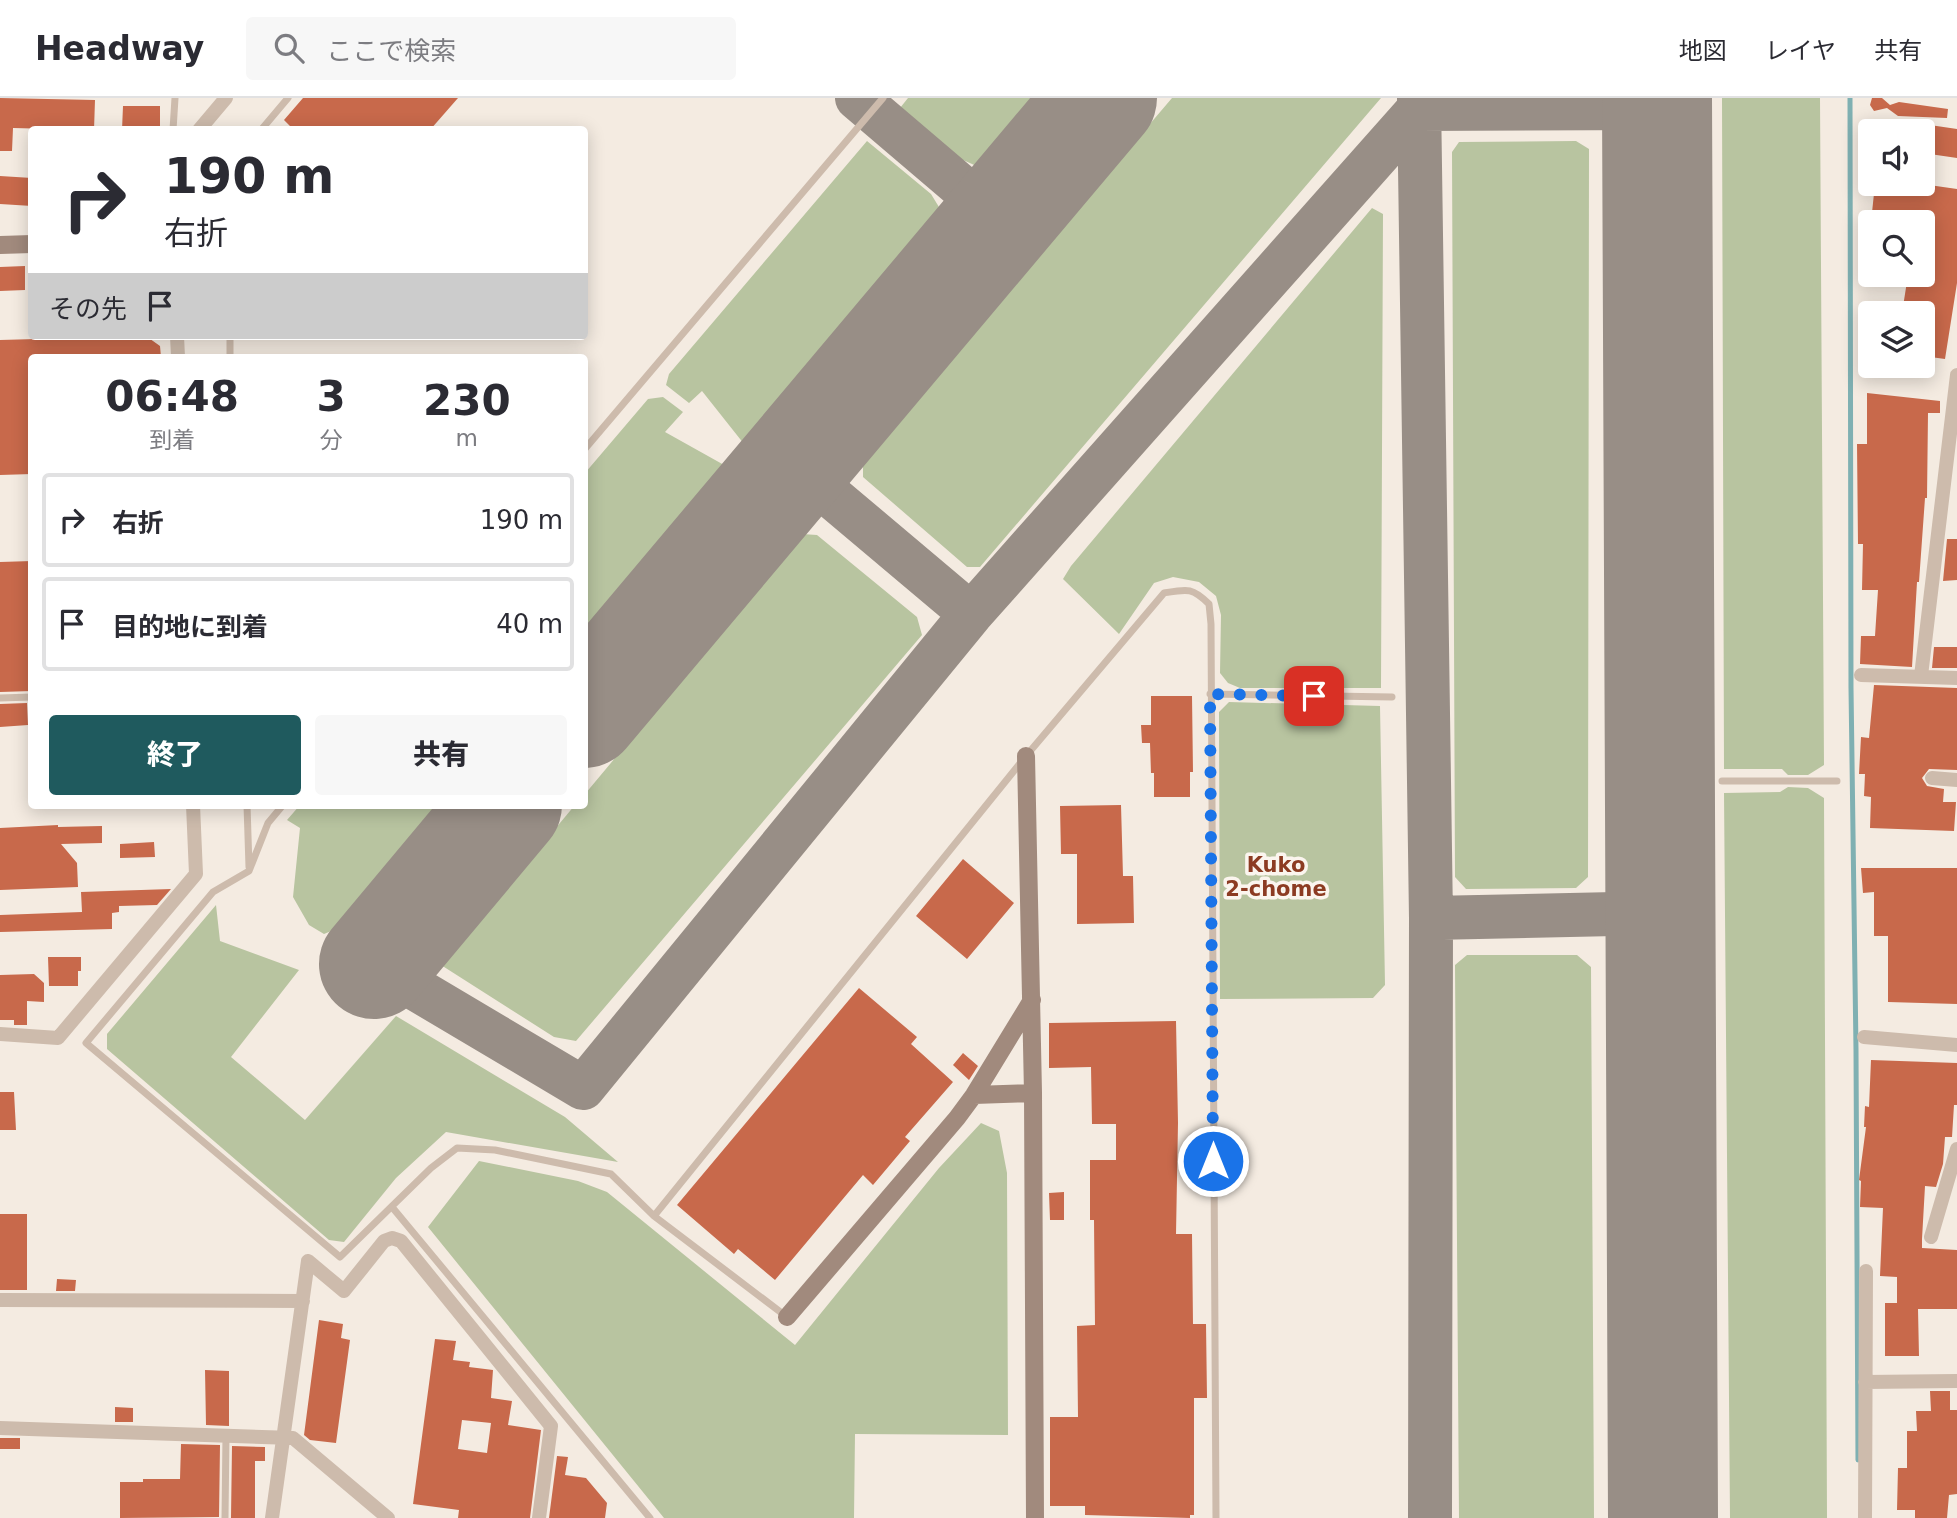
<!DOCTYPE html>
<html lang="ja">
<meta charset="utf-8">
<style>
:root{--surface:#fff;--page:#f7f7f7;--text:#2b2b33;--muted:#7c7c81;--line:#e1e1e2;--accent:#1f5a5e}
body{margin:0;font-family:"DejaVu Sans","Noto Sans JP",sans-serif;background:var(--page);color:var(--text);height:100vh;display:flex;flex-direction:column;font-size:26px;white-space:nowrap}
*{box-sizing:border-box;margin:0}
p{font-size:23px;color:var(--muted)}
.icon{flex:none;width:38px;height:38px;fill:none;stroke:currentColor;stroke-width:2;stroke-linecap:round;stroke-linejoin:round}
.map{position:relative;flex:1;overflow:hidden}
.details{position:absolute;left:28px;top:256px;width:560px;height:455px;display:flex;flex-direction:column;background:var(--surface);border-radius:7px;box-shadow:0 4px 18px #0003}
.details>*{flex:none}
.hud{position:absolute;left:28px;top:28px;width:560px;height:214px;border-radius:7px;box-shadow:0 4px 18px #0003;background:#fff;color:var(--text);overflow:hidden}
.tools{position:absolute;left:1858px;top:21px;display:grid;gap:14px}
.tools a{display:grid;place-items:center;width:77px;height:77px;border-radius:7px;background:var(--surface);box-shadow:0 4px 18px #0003;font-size:35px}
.pin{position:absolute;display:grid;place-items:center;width:60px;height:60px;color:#fff;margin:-30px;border-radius:14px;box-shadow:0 4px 10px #0006}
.me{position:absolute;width:77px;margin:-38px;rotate:0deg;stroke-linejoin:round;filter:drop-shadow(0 0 5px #0008)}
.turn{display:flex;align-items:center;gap:24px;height:147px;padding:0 21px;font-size:32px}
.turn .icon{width:91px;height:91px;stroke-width:2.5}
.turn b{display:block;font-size:49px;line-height:60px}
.then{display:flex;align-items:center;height:66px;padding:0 21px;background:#0003;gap:14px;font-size:26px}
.eta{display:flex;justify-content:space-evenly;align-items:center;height:119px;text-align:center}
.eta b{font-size:42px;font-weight:800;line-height:49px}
.cta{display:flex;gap:14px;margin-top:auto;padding:14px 21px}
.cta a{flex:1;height:80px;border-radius:7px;background:var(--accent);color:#fff;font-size:28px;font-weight:800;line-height:80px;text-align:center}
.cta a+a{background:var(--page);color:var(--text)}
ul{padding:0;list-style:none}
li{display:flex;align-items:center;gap:21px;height:94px;margin:0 14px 10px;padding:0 7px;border:4px solid var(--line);border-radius:7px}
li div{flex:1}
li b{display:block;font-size:26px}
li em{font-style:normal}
header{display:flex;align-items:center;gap:42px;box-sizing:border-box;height:98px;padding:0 35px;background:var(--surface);border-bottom:2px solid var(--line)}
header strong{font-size:33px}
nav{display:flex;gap:38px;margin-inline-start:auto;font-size:24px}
.search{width:490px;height:63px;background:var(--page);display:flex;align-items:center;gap:18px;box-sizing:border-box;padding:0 24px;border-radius:7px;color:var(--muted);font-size:26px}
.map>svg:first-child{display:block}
.green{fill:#b8c4a0}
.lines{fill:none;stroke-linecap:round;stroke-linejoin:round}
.stream{stroke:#7fb0b2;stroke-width:5}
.taxiway{stroke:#988e86;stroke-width:44}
.runway{stroke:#988e86;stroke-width:110}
.building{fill:#c8694b;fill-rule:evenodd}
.lane{stroke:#cdbbac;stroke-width:7}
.street{stroke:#cdbbac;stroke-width:14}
.secondary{stroke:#a18a7d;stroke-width:18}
.route{stroke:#1a73e8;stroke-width:12;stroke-dasharray:0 21.6}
.labels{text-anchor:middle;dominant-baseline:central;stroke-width:7;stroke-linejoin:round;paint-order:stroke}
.neighbourhood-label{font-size:21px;font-weight:bold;fill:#8c3b22;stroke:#fbf5ee}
</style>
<header>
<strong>Headway</strong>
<div class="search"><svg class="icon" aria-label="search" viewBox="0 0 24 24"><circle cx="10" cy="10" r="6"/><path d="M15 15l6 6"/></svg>ここで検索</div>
<nav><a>地図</a><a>レイヤ</a><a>共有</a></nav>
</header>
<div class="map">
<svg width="1957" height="1420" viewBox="0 0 1957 1420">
<rect width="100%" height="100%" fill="#f4ebe1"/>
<path class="green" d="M 908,0 L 1045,0 L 1000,53 L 981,70 L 954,58 L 900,10 Z
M 1172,0 L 1381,0 L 980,469 L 967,469 L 863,379 L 863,363 Z
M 1722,0 L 1820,0 L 1824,667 L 1808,677 L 1788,677 L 1782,671 L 1724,671 Z
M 867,43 L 931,96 L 942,114 L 936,126 L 744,346 L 702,293 L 689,305 L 666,287 L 669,276 Z
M 1576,43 L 1589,51 L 1588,779 L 1576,790 L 1466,791 L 1455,779 L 1452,54 L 1459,44 Z
M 1372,110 L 1383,116 L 1381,590 L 1240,590 L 1228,585 L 1220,575 L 1221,517 L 1216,498 L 1199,484 L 1173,479 L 1154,485 L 1119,536 L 1063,481 L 1071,468 Z
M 663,299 L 683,314 L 665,334 L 733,372 L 585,543 L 585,375 L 648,301 Z
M 802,436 L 817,437 L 917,519 L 922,537 L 576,943 L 554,939 L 441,867 L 575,707 L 584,707 L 585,696 Z
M 1229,604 L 1380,608 L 1385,887 L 1373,900 L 1220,901 L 1219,614 Z
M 1788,689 L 1808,690 L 1824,700 L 1827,1420 L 1730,1420 L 1724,695 L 1780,694 Z
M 300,707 L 443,707 L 336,831 L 324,836 L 309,827 L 293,799 L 300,730 L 287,722 Z
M 216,807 L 220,843 L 299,872 L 231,959 L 305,1022 L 396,918 L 565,1019 L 618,1064 L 446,1034 L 396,1080 L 344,1144 L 329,1142 L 107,951 L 107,936 Z
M 1467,857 L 1577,857 L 1591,869 L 1594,1420 L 1459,1420 L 1455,867 Z
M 981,1025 L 999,1033 L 1007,1075 L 1008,1337 L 855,1336 L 854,1420 L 664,1420 L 428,1129 L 479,1063 L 578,1083 L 607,1094 L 795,1247 L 939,1070 Z"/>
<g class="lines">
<path class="stream" d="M 1850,0 L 1851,590 L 1856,952 L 1858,1362"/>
<path class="taxiway" d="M 857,0 L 999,121
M 1419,0 L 1431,820 L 1430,1420
M 793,366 L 971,516
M 1431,820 L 1661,815
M 374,866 L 583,990 L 971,516 L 1419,11 L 1658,10"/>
<path class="runway" d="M 1657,0 L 1663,1420
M 584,615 L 1102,0
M 374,866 L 507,707"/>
</g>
<path class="building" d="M 0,0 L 95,2 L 94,32 L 13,30 L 12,53 L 0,53 Z
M 303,0 L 458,0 L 430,32 L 294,32 L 284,22 Z
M 1872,0 L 1882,0 L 1890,7 L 1899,4 L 1948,11 L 1947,20 L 1898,18 L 1887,10 L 1874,13 L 1870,7 Z
M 123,8 L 160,8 L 160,32 L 122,32 Z
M 1923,26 L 1957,31 L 1957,60 L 1923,55 Z
M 0,78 L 32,80 L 32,108 L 0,106 Z
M 1875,86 L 1922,86 L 1957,91 L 1957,185 L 1945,261 L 1923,258 L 1923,215 L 1902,215 L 1908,177 L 1923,177 L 1923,124 L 1871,124 Z
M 25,168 L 25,192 L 0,193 L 0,169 Z
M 146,238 L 160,248 L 161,259 L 32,259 L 32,376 L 0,377 L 0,242 Z
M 1867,295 L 1940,303 L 1940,315 L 1928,315 L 1927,400 L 1925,400 L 1919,484 L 1917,484 L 1912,569 L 1860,566 L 1861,538 L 1875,538 L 1878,492 L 1862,492 L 1863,446 L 1858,446 L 1857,346 L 1867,346 Z
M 1947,441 L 1957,441 L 1957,482 L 1943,483 Z
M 32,463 L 32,593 L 0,594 L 0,464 Z
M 1934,549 L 1957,549 L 1957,570 L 1932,570 Z
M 1874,587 L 1957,590 L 1957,672 L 1929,671 L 1922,680 L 1927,688 L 1944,691 L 1943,704 L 1956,704 L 1954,733 L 1870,730 L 1871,699 L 1864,698 L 1865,676 L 1859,676 L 1861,639 L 1869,640 Z
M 1151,598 L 1192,598 L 1193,674 L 1190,674 L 1190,699 L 1154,699 L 1154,675 L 1151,675 L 1150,645 L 1142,645 L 1141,627 L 1151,627 Z
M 27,605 L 28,627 L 0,629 L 0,606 Z
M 1121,707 L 1123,778 L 1133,778 L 1134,825 L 1077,826 L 1077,756 L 1061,756 L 1060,708 Z
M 58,727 L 58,729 L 102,728 L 102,745 L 61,746 L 77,765 L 78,789 L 0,792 L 0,730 Z
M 154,744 L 155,759 L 120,760 L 120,746 Z
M 963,761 L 1014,805 L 967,861 L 916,818 Z
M 1861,770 L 1957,770 L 1957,906 L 1888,904 L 1888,838 L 1874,838 L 1874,794 L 1863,795 Z
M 171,791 L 157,807 L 119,808 L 119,814 L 112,815 L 112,831 L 0,834 L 0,817 L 82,814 L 81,794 Z
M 48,859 L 81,859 L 81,873 L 78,873 L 78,888 L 49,888 Z
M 34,876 L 44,885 L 44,904 L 27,903 L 27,927 L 14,927 L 14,922 L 0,922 L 0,877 Z
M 859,890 L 917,939 L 911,946 L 953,984 L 905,1039 L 910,1043 L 873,1087 L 863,1077 L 775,1182 L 738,1151 L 734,1156 L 677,1107 Z
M 1176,923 L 1178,1025 L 1176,1136 L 1192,1136 L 1193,1226 L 1206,1226 L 1207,1300 L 1194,1300 L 1194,1417 L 1190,1417 L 1190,1420 L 1085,1417 L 1085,1408 L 1050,1408 L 1050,1319 L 1078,1319 L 1077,1228 L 1095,1227 L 1094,1122 L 1090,1122 L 1090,1062 L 1116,1062 L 1116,1026 L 1092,1026 L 1091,969 L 1049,970 L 1049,925 Z
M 963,955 L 978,968 L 969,982 L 953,967 Z
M 1871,962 L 1957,965 L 1957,1007 L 1954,1007 L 1952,1039 L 1945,1039 L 1943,1066 L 1936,1089 L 1925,1088 L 1922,1141 L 1922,1150 L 1957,1152 L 1957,1211 L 1918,1211 L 1919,1258 L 1885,1258 L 1885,1205 L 1897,1205 L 1897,1179 L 1880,1178 L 1883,1110 L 1860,1109 L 1861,1083 L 1859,1082 L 1866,1029 L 1864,1029 L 1865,1008 L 1869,1009 Z
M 0,994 L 14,994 L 16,1032 L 0,1032 Z
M 1064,1094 L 1064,1122 L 1050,1122 L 1049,1095 Z
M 0,1116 L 27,1116 L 27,1192 L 0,1192 Z
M 57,1181 L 76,1182 L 75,1193 L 56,1193 Z
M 319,1222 L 343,1226 L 341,1240 L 350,1242 L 336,1345 L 310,1342 L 304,1337 Z
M 435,1241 L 456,1243 L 453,1262 L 470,1264 L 469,1269 L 493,1272 L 491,1300 L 512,1303 L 508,1327 L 541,1332 L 530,1420 L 458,1420 L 459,1412 L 413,1406 ZM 462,1322 L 491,1325 L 487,1355 L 458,1351 Z
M 205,1272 L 229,1273 L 229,1328 L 206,1327 Z
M 1930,1293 L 1950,1293 L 1950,1312 L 1957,1312 L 1957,1396 L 1949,1397 L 1947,1420 L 1915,1420 L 1915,1412 L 1897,1412 L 1898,1370 L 1907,1370 L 1907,1333 L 1917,1333 L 1916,1313 L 1931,1313 Z
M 115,1309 L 133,1310 L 133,1324 L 115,1324 Z
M 0,1340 L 20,1340 L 20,1351 L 0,1351 Z
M 181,1346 L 220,1347 L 219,1419 L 120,1420 L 120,1384 L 143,1384 L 143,1381 L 180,1381 Z
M 232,1348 L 265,1349 L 265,1363 L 255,1363 L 255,1420 L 231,1420 Z
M 557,1358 L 568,1359 L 565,1377 L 586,1380 L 607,1405 L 605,1420 L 549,1420 Z"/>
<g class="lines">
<path class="lane" d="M 173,32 L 175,0
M 261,32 L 288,0
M 230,238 L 230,259
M 584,352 L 883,0
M 1210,596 L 1392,599
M 0,600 L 32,599
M 1722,683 L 1837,683
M 247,707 L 249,769
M 283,707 L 268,725 L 249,773 L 213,794 L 86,945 L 340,1159 L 431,1070 L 457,1050 L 495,1052 L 611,1076 L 654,1118 L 787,1219
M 392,1109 L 650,1420
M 654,1118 L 1026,658 L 1164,495 C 1187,491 1192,489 1209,506 L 1211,526 L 1216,1420
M 225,1420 L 226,1337"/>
<path class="street" d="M 199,32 L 226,0
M 177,238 L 178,259
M 1861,577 L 1957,580
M 1921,578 L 1957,277
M 1932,680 L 1957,682
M 0,936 L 58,940 L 196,776 L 193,707
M 1864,939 L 1957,947
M 1931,1139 L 1957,1051
M 308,1163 L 344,1193 L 384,1143 L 392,1140 L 401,1143 L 551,1328 L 539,1420
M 0,1202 L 303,1203
M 1865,1284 L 1957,1283
M 0,1330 L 293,1340 L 388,1420
M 272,1420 L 308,1163
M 1865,1420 L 1866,1173"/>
<path class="secondary" d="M 0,147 L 32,146
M 1026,658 L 1033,995 L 1035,1420
M 974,997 L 1033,995
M 787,1219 L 957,1020 L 974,997 L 1032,902"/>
</g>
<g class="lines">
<path class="route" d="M 1213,1063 L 1210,596 L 1314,598"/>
</g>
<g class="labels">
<g class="neighbourhood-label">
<text x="1276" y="767">Kuko<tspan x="1276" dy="24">2-chome</tspan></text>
</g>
</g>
</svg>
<div class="tools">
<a><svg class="icon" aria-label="sound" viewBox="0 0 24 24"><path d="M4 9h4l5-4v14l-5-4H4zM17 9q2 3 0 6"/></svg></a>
<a><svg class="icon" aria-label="search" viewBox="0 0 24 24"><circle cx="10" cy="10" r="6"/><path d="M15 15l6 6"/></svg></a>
<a><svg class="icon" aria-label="layers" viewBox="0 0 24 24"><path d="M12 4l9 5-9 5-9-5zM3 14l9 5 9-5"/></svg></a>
</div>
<div class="pin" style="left:1314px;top:598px;background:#d93025"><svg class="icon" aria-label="arrive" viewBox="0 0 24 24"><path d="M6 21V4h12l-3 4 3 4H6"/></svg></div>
<svg class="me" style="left:1213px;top:1063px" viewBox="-20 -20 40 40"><circle r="17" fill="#1a73e8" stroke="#fff" stroke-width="3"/><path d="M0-11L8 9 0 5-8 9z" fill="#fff"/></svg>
<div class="hud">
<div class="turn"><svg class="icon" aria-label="right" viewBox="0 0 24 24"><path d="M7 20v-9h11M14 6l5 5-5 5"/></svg><div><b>190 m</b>右折</div></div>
<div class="then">その先<svg class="icon" aria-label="arrive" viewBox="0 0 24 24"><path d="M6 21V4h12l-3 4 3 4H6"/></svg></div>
</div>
<section class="details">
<div class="eta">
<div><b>06:48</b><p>到着</p></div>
<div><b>3</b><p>分</p></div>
<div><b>230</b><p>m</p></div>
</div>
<ul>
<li><svg class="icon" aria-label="right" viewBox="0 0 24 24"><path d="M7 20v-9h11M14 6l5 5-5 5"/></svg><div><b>右折</b></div><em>190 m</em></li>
<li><svg class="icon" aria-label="arrive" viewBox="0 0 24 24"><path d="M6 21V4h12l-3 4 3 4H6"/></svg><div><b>目的地に到着</b></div><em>40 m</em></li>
</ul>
<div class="cta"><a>終了</a><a>共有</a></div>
</section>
</div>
